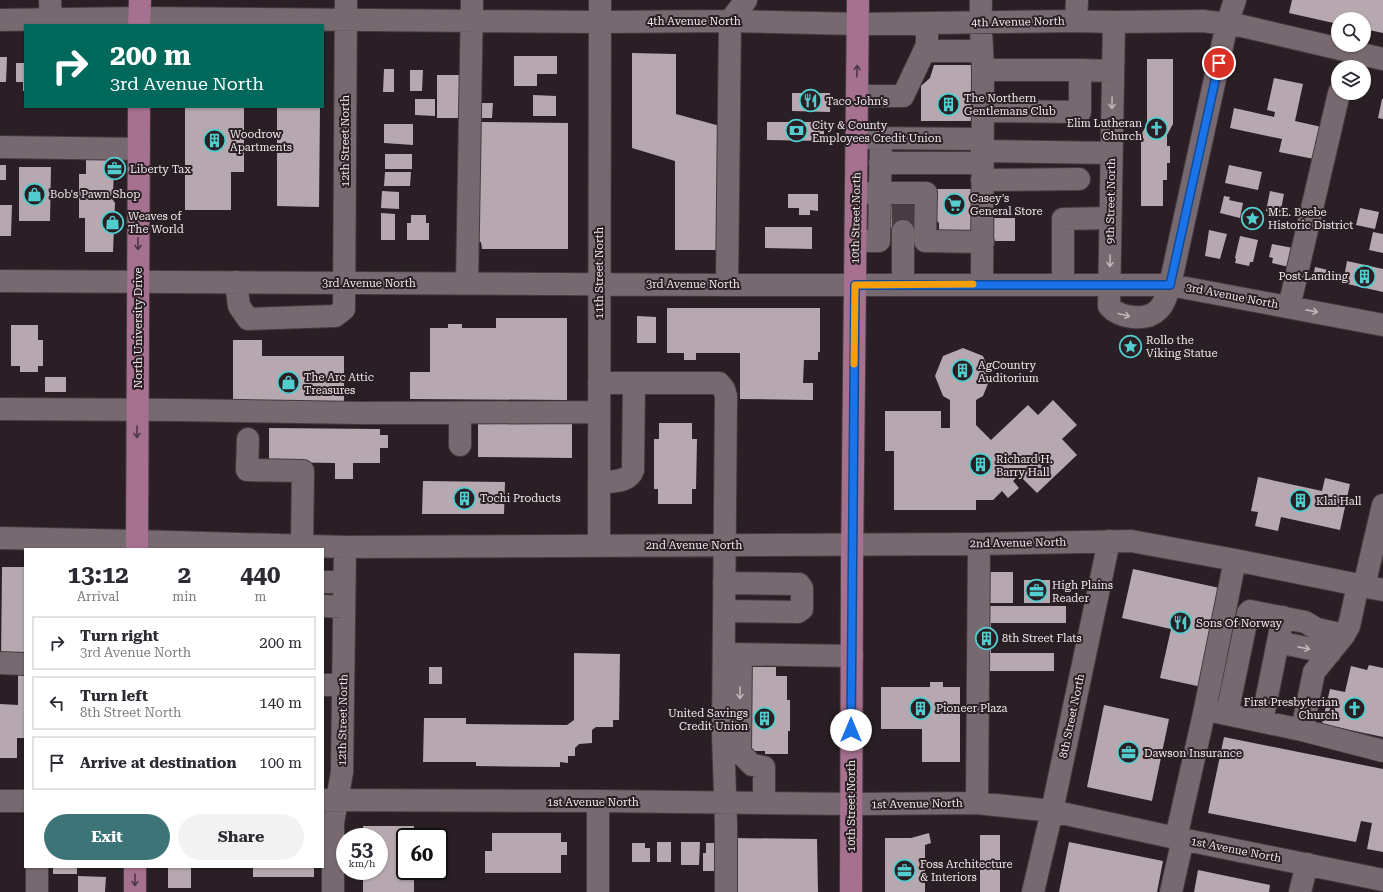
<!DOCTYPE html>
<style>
:root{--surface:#fff;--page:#f2f2f3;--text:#2b2b33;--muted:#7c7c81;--line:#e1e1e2;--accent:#3d7478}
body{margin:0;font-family:"Roboto Serif",serif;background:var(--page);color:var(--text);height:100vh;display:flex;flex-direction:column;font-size:15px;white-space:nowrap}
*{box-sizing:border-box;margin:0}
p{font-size:13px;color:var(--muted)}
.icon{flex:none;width:22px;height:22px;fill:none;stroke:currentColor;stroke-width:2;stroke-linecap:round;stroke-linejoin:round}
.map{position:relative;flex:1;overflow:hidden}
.side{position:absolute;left:24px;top:548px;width:300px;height:320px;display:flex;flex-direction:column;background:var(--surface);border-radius:0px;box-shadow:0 1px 3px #0004}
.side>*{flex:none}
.hud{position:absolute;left:24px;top:24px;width:300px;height:84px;border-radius:0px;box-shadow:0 1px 3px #0004;background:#00695c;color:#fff;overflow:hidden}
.buttons{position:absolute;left:1331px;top:12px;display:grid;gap:8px}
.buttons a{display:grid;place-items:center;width:40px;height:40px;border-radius:50%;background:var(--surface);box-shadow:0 1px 3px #0004;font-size:20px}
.speed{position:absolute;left:336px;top:828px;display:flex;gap:8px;font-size:20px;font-weight:700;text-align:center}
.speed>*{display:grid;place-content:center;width:52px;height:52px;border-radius:50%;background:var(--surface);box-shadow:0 1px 3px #0004;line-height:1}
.speed small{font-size:10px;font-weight:400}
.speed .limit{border:2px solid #111;border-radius:6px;background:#fff;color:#111}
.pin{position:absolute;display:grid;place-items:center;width:34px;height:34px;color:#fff;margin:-17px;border:2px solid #fff;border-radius:50%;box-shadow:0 1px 4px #0007}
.me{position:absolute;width:44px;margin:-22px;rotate:0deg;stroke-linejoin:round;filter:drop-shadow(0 0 3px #0008)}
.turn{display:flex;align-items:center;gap:14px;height:84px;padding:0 20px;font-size:18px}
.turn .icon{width:52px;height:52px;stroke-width:2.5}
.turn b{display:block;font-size:28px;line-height:34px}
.eta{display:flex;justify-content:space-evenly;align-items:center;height:68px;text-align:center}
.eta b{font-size:24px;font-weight:700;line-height:28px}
.action{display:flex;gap:8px;margin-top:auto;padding:8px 20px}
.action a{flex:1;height:46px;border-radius:24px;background:var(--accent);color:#fff;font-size:16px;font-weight:700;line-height:46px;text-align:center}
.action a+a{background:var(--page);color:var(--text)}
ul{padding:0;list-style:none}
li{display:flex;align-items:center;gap:12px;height:54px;margin:0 8px 6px;padding:0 12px;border:2px solid var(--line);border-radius:0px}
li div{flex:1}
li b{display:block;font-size:15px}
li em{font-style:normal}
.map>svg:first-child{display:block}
.building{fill:#b7a8b0}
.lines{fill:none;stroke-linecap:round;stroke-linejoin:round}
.minor-tunnel{stroke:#483d43;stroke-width:22;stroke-dasharray:22 11;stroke-linecap:butt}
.minor-casing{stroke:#443a3f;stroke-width:24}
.major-casing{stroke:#443a3f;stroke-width:24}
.minor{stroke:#776970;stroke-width:22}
.major{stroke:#a6718f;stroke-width:22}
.oneway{stroke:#4f3845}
.oneway2{stroke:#c0b5ba}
.route-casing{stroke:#114b97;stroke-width:10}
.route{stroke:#1a73e8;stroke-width:7}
.slow{stroke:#f59e0b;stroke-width:7}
.labels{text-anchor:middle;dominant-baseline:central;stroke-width:4;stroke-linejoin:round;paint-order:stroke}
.street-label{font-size:11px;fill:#f0e8ec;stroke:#2a1f25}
.poi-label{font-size:11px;fill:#f0e8ec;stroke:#2a1f25;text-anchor:start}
</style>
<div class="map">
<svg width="1383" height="892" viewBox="0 0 1383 892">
<rect width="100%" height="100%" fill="#2a1f25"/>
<path class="building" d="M 1292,0 L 1383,0 L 1383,33 L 1364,29 L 1364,19 L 1338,19 L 1338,24 L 1289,13 Z
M 632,53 L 676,54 L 676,114 L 720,126 L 720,250 L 675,250 L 675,161 L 632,148 Z
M 514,56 L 557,56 L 557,74 L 537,74 L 537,86 L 514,86 Z
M 0,57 L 7,57 L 6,82 L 0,82 Z
M 1147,59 L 1173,59 L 1173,124 L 1167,135 L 1167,146 L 1170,146 L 1170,163 L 1167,163 L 1167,180 L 1163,180 L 1163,206 L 1141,206 L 1141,135 L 1147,124 Z
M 16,63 L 25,63 L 25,91 L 23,91 L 23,82 L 16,82 Z
M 934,65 L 975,65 L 975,121 L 921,121 L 921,86 L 930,78 Z
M 384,69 L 394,69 L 394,92 L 383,92 Z
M 410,70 L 423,70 L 422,91 L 410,91 Z
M 437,75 L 459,75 L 459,118 L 437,118 Z
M 1274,78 L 1303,84 L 1295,121 L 1326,128 L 1319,160 L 1279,152 L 1282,139 L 1230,128 L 1234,108 L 1274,117 L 1275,112 L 1267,110 Z
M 792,93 L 830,93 L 830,112 L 792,111 Z
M 533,95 L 556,96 L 556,116 L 533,116 Z
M 415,99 L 435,99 L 435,116 L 415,115 Z
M 1382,99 L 1383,99 L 1383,119 L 1378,118 Z
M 482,103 L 493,103 L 492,118 L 481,118 Z
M 185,107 L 244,107 L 244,172 L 231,172 L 231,210 L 185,210 Z
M 277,107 L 320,107 L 319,207 L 277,206 Z
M 478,122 L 568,123 L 568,249 L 482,249 L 481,242 L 477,242 Z
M 767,122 L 824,122 L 824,141 L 767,140 Z
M 384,124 L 413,124 L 413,145 L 384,143 Z
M 385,154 L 412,154 L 412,169 L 385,169 Z
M 86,157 L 114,157 L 113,200 L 115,203 L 113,252 L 85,252 L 85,218 L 79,218 L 79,174 L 86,174 Z
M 0,165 L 6,165 L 6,180 L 0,180 Z
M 1229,165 L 1262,172 L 1258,190 L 1225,183 Z
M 19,167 L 51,167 L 50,221 L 19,221 Z
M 385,172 L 411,172 L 410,186 L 384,186 Z
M 935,189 L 976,189 L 976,232 L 939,232 L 939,223 L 935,219 Z
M 382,191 L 399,192 L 399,209 L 381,208 Z
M 1270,191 L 1284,194 L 1280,214 L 1266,211 Z
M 788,194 L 818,194 L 818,211 L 810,210 L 810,215 L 799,215 L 799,208 L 788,208 Z
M 1224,196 L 1230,197 L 1229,200 L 1243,203 L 1240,218 L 1220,213 Z
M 915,204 L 915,231 L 886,231 L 886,205 Z
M 0,205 L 12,205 L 11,236 L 0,236 Z
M 1360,208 L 1379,212 L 1375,229 L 1356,225 Z
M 381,213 L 395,214 L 395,240 L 381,240 Z
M 411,215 L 426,215 L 426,223 L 429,223 L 429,240 L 407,240 L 407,223 L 411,223 Z
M 989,218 L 1015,218 L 1015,241 L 989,241 Z
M 765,227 L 812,227 L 812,249 L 765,248 Z
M 1209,230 L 1227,234 L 1220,259 L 1205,256 Z
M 1373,232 L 1383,234 L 1383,253 L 1369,250 Z
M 1240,236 L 1258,240 L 1253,262 L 1250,262 L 1249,266 L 1235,263 L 1236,259 L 1235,258 Z
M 1272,244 L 1293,248 L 1289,267 L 1272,263 L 1273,258 L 1269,257 Z
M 1347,261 L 1383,269 L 1383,292 L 1343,283 Z
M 1315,267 L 1328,270 L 1326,281 L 1313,278 Z
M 667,308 L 820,308 L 820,352 L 818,352 L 818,360 L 804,360 L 803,383 L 813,383 L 813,400 L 740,399 L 740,353 L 696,353 L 696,360 L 684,360 L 684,353 L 667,353 Z
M 637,316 L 656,317 L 656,343 L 637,343 Z
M 496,318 L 567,318 L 567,400 L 410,399 L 410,372 L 430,372 L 430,328 L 448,328 L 448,324 L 462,324 L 462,328 L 496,328 Z
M 11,325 L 38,325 L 38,340 L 43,340 L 43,366 L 38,366 L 38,372 L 20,372 L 20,366 L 11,366 Z
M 233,340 L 262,340 L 262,356 L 344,356 L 344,410 L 233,409 Z
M 963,348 L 983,356 L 991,376 L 983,396 L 976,400 L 976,425 L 991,440 L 1028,405 L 1038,415 L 1053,400 L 1077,425 L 1062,439 L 1077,455 L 1037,493 L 1019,475 L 1013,481 L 1019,488 L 1008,498 L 1002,491 L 993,500 L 976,500 L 976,510 L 894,510 L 894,451 L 885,451 L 885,411 L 941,411 L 941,428 L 950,428 L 950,400 L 943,396 L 935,376 L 943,356 Z
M 45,377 L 66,377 L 66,392 L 45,392 Z
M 659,423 L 692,423 L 692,439 L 697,439 L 696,489 L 692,489 L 692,504 L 658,504 L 658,489 L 654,489 L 654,439 L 659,439 Z
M 478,424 L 572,424 L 572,458 L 478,457 Z
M 269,428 L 380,429 L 380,435 L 388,435 L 388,448 L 380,448 L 380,463 L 353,463 L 353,479 L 335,479 L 335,463 L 269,462 Z
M 1258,477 L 1322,491 L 1325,478 L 1350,484 L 1340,530 L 1281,517 L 1278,531 L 1255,526 L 1258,512 L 1251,511 Z
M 423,481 L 505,482 L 504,514 L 422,514 Z
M 2,567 L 25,567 L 25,662 L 1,662 Z
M 1133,569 L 1224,589 L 1202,687 L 1160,678 L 1171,629 L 1122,618 Z
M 983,572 L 1013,572 L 1013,603 L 983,603 Z
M 1024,580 L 1050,580 L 1050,603 L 1024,603 Z
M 983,606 L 1066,606 L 1066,623 L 991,623 L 991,653 L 1054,653 L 1054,671 L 983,671 Z
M 574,653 L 620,654 L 619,720 L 613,720 L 613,727 L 596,727 L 592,730 L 592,743 L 579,744 L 575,748 L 575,756 L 568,756 L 568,763 L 560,762 L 560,767 L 476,766 L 476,762 L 423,762 L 424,718 L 466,718 L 466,724 L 567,725 L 574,720 Z
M 1369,665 L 1383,668 L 1383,737 L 1322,724 L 1330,689 L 1345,692 L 1351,666 L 1367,670 Z
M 429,667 L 442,667 L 442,684 L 429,684 Z
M 749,667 L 776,667 L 776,676 L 787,676 L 787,700 L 790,700 L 790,731 L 788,731 L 788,754 L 765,754 L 765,751 L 751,751 Z
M 18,672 L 25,672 L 25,738 L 17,738 L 17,758 L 0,758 L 0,704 L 18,705 Z
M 930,682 L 943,682 L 943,687 L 960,687 L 960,762 L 922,762 L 922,729 L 881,729 L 881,687 L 930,687 Z
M 1104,705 L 1169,719 L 1152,801 L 1087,787 Z
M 1224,737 L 1383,769 L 1383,852 L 1367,849 L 1372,823 L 1361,821 L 1356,842 L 1208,813 Z
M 363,826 L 414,826 L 414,837 L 405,837 L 405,871 L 414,871 L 414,892 L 363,892 L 363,871 L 379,871 L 379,837 L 363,837 Z
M 492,833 L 561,833 L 561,842 L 567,842 L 567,855 L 561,855 L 561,873 L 485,873 L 485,851 L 492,851 Z
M 929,833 L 931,843 L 925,845 L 925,892 L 885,892 L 885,838 L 911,838 Z
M 980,835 L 1000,835 L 1000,892 L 980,892 Z
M 732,838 L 817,839 L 818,892 L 734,892 Z
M 657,842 L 671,842 L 671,862 L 657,862 Z
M 681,842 L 700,842 L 699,865 L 681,865 Z
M 1069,842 L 1163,861 L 1157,892 L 1059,892 Z
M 632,843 L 645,843 L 645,848 L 650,848 L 650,862 L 632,862 Z
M 706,843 L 719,843 L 717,871 L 703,871 L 703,853 L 706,853 Z
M 53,867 L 77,867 L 77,874 L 53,874 Z
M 168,867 L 191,867 L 191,888 L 168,888 Z
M 253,867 L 314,867 L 314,877 L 253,877 Z
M 1198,870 L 1270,885 L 1269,892 L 1194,892 Z
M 78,876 L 106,877 L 105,892 L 78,892 Z"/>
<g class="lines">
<path class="minor-tunnel" d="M 903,205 L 903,231"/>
<defs>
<path id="minor" d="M 50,0 L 51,20
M 981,0 C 980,23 982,46 983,70 L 982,284
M 0,20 L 139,18 L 600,22 L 730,21 L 858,24 L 1076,21 L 1114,22 L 1203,21 L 1242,26 L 1383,59
M 1076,21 L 1077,0
M 1114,22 L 1109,306 C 1119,318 1146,322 1158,310 C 1165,304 1167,293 1170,285 L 1227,24 L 1235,0
M 924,51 L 982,51
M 983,70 L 1080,70
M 857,96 L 903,96 L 927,45 L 927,23
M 982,111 L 1080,112 L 1080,70 L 1113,71
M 866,138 L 982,139
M 0,147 L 139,149
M 982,151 L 1111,153
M 880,163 L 982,163
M 982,180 L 1079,179
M 856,193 L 926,193 L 925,241 L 983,242
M 856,241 L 879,241 L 881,138
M 0,281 L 727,285 L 1170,285 L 1383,325
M 236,282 L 239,306 L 248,319 L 335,316 L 344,309 L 346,0
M 467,283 L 472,0
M 1063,284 L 1063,219 L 1110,218
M 727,285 L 730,21 L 746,0
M 903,285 L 903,231
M 1289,307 L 1339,93
M 599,383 L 719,383 L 724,389 L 726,396 L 723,734 L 726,824 L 726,892
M 0,409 L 179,410 L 360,413 L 599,412
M 460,413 L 460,445
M 248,439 L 247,470 L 303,471 L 302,545
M 599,483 C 611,481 629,483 633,470 L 634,383
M 0,538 L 137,541 L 345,547 L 979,544 L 1131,541 L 1235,560 L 1383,590
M 599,546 L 600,0
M 323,582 L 344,582
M 724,583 L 799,584 L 802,588 L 802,609 L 798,612 L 724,611
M 1364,586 L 1383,505
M 323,606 L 344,607
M 1278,642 L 1330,653
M 724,654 L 852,656
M 0,663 L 25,664
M 323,685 L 343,685
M 1212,711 L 1302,730 L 1383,751
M 1227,714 L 1248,613 L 1250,611 L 1305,622 L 1317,629 L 1344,635
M 1262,721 L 1283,617
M 1302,730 L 1314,672 L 1344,635 L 1349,626 L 1358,585
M 729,741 L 752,765 L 764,767 L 764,803
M 740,752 L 741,654
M 323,800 L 598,801 L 851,804 L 977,803 L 1052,811 L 1176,838 L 1383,880
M 0,801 L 25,801
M 977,803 L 979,544
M 1176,838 L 1205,709 L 1235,560
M 37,892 L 37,867
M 333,892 L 333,823 L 342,772 L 345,547
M 598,892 L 598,801
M 1033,892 L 1052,811 L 1109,541
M 1171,892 L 1183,839
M 1300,892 L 1307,864"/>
<path id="major" d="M 139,25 L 140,0
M 137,549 L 139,107
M 135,892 L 135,867
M 851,892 L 852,564 L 858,0"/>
</defs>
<use href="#minor" class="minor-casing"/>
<use href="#major" class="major-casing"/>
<use href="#minor" class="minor"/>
<use href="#major" class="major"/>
</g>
<defs><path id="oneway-shaft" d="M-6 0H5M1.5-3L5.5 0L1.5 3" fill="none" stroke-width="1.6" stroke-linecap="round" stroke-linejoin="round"/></defs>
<g class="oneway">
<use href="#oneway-shaft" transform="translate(857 71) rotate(-89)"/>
<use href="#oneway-shaft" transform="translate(138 244) rotate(90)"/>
<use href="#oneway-shaft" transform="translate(137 432) rotate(90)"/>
<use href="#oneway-shaft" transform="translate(135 880) rotate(91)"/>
</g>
<g class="oneway2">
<use href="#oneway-shaft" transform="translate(1112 103) rotate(91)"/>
<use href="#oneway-shaft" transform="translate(1110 261) rotate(91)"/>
<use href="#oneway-shaft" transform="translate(1312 311) rotate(11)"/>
<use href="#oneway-shaft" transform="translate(1124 315) rotate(15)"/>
<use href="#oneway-shaft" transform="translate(1304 648) rotate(11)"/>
<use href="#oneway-shaft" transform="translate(740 693) rotate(91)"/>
</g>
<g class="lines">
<defs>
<path id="route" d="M 851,730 L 855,285 L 1170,285 L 1219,63"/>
</defs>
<use href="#route" class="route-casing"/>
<use href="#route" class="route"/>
<path class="slow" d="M 854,364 L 855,285 L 973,284"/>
</g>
<defs>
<symbol id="restaurant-ring" viewBox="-11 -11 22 22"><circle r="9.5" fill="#2a1f25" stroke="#52cdcd" stroke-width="1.5"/><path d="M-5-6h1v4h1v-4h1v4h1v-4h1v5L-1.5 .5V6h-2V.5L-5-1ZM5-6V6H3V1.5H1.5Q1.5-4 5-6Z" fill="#52cdcd"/></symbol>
<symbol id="building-ring" viewBox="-11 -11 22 22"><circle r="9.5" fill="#2a1f25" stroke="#52cdcd" stroke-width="1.5"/><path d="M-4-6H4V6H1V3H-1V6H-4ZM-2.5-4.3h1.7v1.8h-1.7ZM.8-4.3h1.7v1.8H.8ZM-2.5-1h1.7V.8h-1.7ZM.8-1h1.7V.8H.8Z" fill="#52cdcd"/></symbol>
<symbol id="church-ring" viewBox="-11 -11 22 22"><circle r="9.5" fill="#2a1f25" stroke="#52cdcd" stroke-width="1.5"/><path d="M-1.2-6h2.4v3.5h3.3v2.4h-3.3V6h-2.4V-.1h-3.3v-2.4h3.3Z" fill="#52cdcd"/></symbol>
<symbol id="bank-ring" viewBox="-11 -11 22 22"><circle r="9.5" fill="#2a1f25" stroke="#52cdcd" stroke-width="1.5"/><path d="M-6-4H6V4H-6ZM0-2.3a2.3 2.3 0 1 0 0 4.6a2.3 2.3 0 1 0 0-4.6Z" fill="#52cdcd"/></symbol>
<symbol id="office-ring" viewBox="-11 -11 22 22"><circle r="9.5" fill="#2a1f25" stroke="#52cdcd" stroke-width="1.5"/><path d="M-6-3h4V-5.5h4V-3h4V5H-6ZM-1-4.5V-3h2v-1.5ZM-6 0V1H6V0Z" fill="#52cdcd"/></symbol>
<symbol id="shop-ring" viewBox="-11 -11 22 22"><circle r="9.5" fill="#2a1f25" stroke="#52cdcd" stroke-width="1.5"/><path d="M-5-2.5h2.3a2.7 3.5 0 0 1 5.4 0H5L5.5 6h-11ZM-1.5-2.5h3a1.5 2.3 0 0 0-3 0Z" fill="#52cdcd"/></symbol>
<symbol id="supermarket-ring" viewBox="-11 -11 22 22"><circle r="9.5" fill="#2a1f25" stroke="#52cdcd" stroke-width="1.5"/><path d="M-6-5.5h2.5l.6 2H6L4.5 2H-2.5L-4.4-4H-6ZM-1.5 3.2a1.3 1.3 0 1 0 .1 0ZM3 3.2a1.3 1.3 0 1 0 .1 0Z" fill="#52cdcd"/></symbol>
<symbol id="sight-ring" viewBox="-11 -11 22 22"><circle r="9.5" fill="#2a1f25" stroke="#52cdcd" stroke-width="1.5"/><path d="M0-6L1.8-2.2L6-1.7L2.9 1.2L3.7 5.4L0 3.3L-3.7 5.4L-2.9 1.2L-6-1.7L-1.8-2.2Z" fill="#52cdcd"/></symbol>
</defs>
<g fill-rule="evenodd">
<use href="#restaurant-ring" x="798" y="88" width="25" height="25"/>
<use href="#building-ring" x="936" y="92" width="25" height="25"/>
<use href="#church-ring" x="1144" y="116" width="25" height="25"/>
<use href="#bank-ring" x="784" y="118" width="25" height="25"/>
<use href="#building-ring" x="202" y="128" width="25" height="25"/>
<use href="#office-ring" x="102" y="156" width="25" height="25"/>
<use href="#shop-ring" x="22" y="182" width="25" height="25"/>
<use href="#supermarket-ring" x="942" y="192" width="25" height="25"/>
<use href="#sight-ring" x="1240" y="206" width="25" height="25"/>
<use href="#shop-ring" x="100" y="210" width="25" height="25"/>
<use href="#building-ring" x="1352" y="264" width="25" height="25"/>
<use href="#sight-ring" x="1118" y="334" width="25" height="25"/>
<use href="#building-ring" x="950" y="358" width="25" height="25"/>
<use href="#shop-ring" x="276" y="370" width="25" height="25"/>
<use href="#building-ring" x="968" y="452" width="25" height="25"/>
<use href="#building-ring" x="452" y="486" width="25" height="25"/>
<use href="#building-ring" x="1288" y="488" width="25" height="25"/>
<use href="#office-ring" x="1024" y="578" width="25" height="25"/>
<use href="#restaurant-ring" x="1168" y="610" width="25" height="25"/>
<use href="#building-ring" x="974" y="626" width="25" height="25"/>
<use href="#building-ring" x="908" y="696" width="25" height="25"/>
<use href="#church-ring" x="1342" y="696" width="25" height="25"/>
<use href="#building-ring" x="752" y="706" width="25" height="25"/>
<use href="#office-ring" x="1116" y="740" width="25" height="25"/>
<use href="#office-ring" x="892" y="858" width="25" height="25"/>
</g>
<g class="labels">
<g class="street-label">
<text x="694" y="21">4th Avenue North</text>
<text transform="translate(1018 22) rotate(-1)">4th Avenue North</text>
<text transform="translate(345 141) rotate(-90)">12th Street North</text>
<text transform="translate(1111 201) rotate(-89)">9th Street North</text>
<text transform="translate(856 218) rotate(-89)">10th Street North</text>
<text transform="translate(599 273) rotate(-90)">11th Street North</text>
<text x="369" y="283">3rd Avenue North</text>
<text x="693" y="284">3rd Avenue North</text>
<text transform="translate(1232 296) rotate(11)">3rd Avenue North</text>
<text transform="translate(138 328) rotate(-90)">North University Drive</text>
<text transform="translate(1018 543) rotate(-1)">2nd Avenue North</text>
<text x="694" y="545">2nd Avenue North</text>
<text transform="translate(1072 716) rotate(-78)">8th Street North</text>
<text transform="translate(343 720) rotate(-89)">12th Street North</text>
<text x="593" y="802">1st Avenue North</text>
<text transform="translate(917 804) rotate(-1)">1st Avenue North</text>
<text transform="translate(851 806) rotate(-90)">10th Street North</text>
<text transform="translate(1236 850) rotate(11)">1st Avenue North</text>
</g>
<g class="poi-label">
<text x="964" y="98">The Northern<tspan x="964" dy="13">Gentlemans Club</tspan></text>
<text x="826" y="101">Taco John's</text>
<text x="1142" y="123" text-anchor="end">Elim Lutheran<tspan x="1142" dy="13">Church</tspan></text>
<text x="812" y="125">City &amp; County<tspan x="812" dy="13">Employees Credit Union</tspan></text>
<text x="230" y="134">Woodrow<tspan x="230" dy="13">Apartments</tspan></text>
<text x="130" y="169">Liberty Tax</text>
<text x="50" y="194">Bob's Pawn Shop</text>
<text x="970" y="198">Casey's<tspan x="970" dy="13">General Store</tspan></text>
<text x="1268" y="212">M.E. Beebe<tspan x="1268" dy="13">Historic District</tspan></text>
<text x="128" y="216">Weaves of<tspan x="128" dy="13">The World</tspan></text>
<text x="1348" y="276" text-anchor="end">Post Landing</text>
<text x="1146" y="340">Rollo the<tspan x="1146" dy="13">Viking Statue</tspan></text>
<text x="978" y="365">AgCountry<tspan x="978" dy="13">Auditorium</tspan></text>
<text x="304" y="377">The Arc Attic<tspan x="304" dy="13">Treasures</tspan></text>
<text x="996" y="459">Richard H.<tspan x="996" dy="13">Barry Hall</tspan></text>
<text x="480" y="498">Tochi Products</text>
<text x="1316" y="501">Klai Hall</text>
<text x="1052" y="585">High Plains<tspan x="1052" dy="13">Reader</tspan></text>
<text x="1196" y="623">Sons Of Norway</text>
<text x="1002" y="638">8th Street Flats</text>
<text x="1338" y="702" text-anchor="end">First Presbyterian<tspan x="1338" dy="13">Church</tspan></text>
<text x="936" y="708">Pioneer Plaza</text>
<text x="748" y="713" text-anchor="end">United Savings<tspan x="748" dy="13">Credit Union</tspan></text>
<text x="1144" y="753">Dawson Insurance</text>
<text x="920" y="864">Foss Architecture<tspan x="920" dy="13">&amp; Interiors</tspan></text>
</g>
</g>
</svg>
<div class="buttons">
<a><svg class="icon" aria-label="search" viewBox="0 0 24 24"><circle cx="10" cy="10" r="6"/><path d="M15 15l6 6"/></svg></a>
<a><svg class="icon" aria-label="layers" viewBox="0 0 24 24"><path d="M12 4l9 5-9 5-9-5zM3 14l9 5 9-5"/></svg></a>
</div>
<div class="speed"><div>53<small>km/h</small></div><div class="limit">60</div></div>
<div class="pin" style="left:1219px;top:63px;background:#d93025"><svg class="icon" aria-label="arrive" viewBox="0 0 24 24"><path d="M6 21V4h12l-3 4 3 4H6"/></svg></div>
<svg class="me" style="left:851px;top:730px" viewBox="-20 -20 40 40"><circle r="19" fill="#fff"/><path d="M0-13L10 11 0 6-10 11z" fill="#1a73e8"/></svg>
<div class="hud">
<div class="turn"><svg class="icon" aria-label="right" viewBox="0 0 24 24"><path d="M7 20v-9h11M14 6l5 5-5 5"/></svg><div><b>200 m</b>3rd Avenue North</div></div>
</div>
<section class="side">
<div class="eta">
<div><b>13:12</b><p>Arrival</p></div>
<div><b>2</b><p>min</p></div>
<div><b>440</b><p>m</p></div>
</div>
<ul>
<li><svg class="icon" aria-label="right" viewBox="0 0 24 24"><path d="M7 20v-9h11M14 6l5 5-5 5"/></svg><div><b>Turn right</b><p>3rd Avenue North</p></div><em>200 m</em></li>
<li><svg class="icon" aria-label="left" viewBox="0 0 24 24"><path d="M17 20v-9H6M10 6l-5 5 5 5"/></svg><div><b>Turn left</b><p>8th Street North</p></div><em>140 m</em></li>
<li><svg class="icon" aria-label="arrive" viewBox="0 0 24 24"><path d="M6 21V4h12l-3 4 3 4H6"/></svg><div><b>Arrive at destination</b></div><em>100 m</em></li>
</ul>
<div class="action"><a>Exit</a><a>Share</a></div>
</section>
</div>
